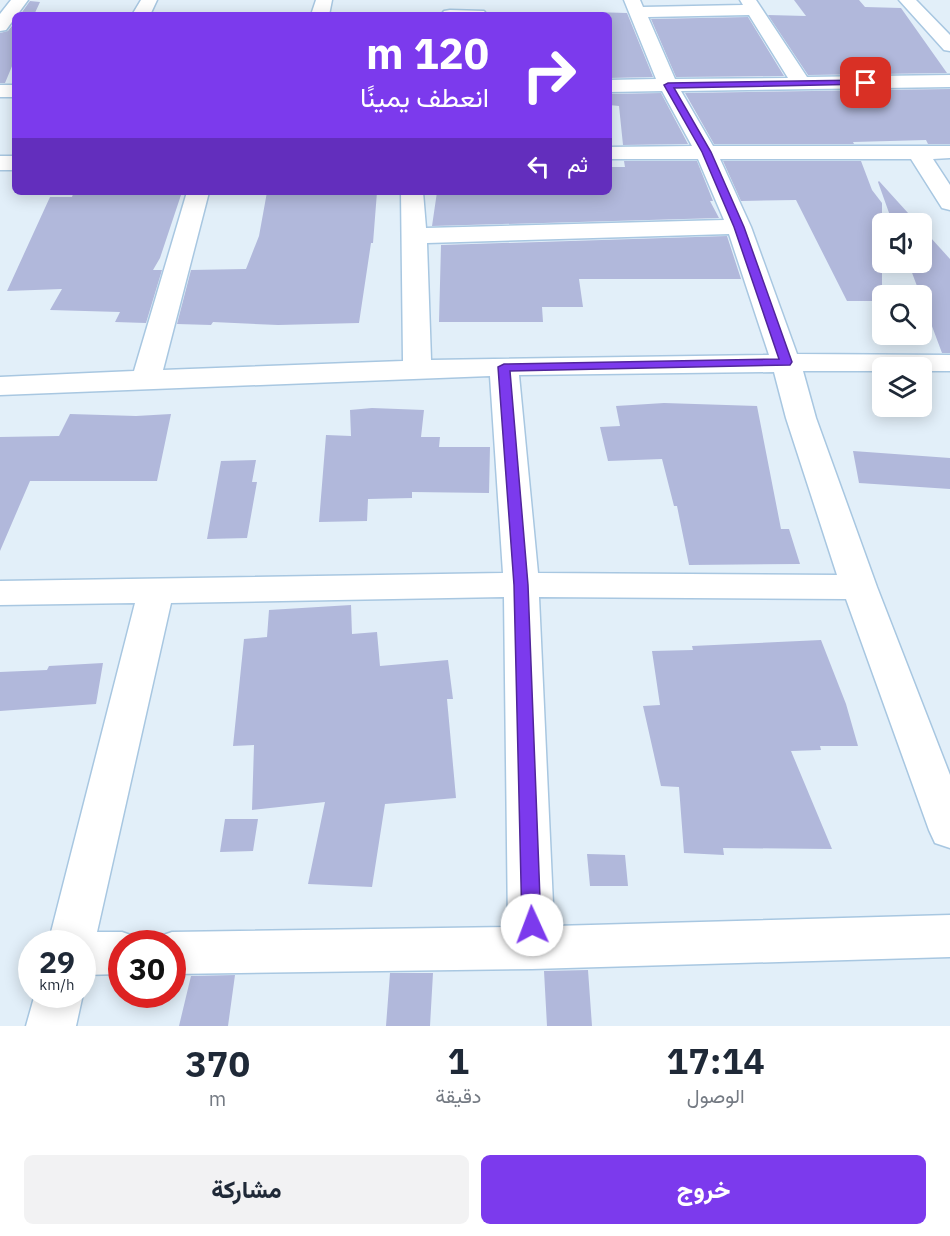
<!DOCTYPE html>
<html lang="ar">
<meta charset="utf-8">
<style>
:root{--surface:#fff;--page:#f2f2f3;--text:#1f2937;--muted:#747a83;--accent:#7c3aed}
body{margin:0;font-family:"IBM Plex Sans",Vazirmatn,sans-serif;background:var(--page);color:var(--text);direction:rtl;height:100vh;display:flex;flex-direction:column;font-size:22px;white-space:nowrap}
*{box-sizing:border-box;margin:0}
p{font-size:20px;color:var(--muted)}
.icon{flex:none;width:33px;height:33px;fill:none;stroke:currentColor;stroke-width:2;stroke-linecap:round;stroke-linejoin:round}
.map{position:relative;height:1026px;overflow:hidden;direction:ltr}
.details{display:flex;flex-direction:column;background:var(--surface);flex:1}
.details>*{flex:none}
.hud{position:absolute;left:12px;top:12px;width:600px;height:183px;border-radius:9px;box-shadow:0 3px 15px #0003;direction:rtl;background:#7c3aed;color:#fff;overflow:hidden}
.tools{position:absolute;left:872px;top:213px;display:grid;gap:12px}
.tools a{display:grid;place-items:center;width:60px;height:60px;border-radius:9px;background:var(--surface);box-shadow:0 3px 15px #0003;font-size:30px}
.speed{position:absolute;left:18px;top:930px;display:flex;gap:12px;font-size:30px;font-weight:700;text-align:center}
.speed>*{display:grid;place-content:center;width:78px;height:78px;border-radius:50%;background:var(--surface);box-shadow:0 3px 15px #0003;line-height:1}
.speed small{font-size:15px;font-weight:400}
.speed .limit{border:9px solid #d22;background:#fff;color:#111}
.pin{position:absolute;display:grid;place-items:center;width:51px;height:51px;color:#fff;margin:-26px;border-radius:12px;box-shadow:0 3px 9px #0006}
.me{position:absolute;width:66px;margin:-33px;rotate:358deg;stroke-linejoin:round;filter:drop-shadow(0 0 4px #0008)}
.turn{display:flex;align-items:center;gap:21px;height:126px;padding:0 24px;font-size:27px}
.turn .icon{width:78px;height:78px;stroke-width:2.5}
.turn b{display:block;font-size:42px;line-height:51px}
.then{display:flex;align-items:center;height:57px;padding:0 24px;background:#0003;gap:12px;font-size:22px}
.eta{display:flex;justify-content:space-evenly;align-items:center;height:102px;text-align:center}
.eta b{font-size:36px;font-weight:800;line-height:42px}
.action{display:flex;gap:12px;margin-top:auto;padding:12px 24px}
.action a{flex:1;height:69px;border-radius:9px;background:var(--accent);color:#fff;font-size:24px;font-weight:800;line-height:69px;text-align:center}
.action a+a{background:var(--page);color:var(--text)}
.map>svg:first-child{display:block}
.building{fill:#b1b8db}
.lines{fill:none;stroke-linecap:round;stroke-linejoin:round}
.street-casing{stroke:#a8c7e1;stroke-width:3}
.street{fill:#fff;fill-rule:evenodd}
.route{fill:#7c3aed;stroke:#51269a;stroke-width:1.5}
</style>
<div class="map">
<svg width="950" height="1026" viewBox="0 0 950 1026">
<rect width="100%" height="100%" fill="#e2eff9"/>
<path class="building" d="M 794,0 L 859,0 L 865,7 L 901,8 L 947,73 L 808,75 L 768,15 L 806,16 Z
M 30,1 L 40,2 L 34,15 L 20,15 Z
M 593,12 L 627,13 L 653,77 L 609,78 L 609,15 L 595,15 Z
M 748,17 L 784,76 L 676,77 L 651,19 Z
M 15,22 L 15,59 L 5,83 L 0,83 L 0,33 L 8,31 Z
M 950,89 L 950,144 L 928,144 L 926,140 L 853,142 L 854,144 L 714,144 L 685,93 Z
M 661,93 L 688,144 L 623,145 L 619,106 L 609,105 L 609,94 Z
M 624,161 L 697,161 L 713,201 L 710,201 L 719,218 L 432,226 L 437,192 L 609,192 L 609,167 L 625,167 Z
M 723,161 L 861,161 L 872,190 L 882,203 L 882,301 L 847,301 L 796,200 L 741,201 Z
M 879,181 L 918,224 L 893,224 L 878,182 Z
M 117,192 L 182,192 L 160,258 L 153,270 L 162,270 L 146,323 L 115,322 L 120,312 L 50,310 L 62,289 L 7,291 L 50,197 L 72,197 L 73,194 Z
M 267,192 L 377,192 L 373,243 L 371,243 L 359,323 L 278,325 L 213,322 L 211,325 L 177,324 L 191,270 L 246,269 L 259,236 Z
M 921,227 L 950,259 L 950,353 L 942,353 L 908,262 L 921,262 Z
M 727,236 L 741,279 L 579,279 L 583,307 L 542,307 L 543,322 L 439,322 L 441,245 Z
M 664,403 L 757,406 L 781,529 L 789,529 L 800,564 L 689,565 L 677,506 L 674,506 L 662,459 L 608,461 L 600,427 L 620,426 L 616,406 Z
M 372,408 L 424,410 L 421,437 L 440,437 L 439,447 L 490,447 L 489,493 L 412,492 L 412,498 L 368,499 L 367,521 L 319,522 L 326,435 L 351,436 L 350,410 Z
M 70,414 L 136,416 L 171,414 L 157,481 L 30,481 L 0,551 L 0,437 L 59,436 Z
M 853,451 L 950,458 L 950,489 L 859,483 Z
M 256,460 L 252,482 L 257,482 L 247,538 L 207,539 L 221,461 Z
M 351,605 L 352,634 L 377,632 L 380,666 L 448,660 L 453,699 L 447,699 L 456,798 L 385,804 L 372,887 L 308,884 L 325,802 L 252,810 L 254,745 L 233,746 L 244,639 L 267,637 L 269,610 Z
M 821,640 L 846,704 L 858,746 L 820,746 L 821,750 L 791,751 L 832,849 L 723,848 L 724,855 L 684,853 L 679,787 L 661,786 L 643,706 L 660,705 L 652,651 L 693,650 L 692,646 Z
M 103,663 L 96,704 L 0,711 L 0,672 L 47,670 L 49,666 Z
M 225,819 L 258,819 L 253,851 L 220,852 Z
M 587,854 L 625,855 L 628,886 L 590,886 Z
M 588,970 L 592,1026 L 547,1026 L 544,971 Z
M 390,973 L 433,973 L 430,1026 L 386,1026 Z
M 235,975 L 228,1026 L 179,1026 L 191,976 Z"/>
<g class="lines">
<defs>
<path id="street" d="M 11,0 L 28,0 L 6,30 L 0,31 L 0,14 Z
M 141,0 L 157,0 L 150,15 L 132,15 Z
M 316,0 L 332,0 L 329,15 L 311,15 Z
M 624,0 L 640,0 L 643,7 L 743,5 L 740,0 L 756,0 L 807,77 L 950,75 L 950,87 L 681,91 L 713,146 L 950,146 L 950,158 L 933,159 L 950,185 L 950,210 L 942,208 L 911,159 L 720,159 L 751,227 L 797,354 L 950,355 L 950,371 L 921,371 L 921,368 L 882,368 L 882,371 L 803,371 L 816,418 L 877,587 L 950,775 L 950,848 L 935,843 L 929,830 L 846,599 L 539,597 L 554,926 L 950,915 L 950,957 L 532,969 L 172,974 L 172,944 L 153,944 L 155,938 L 172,932 L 508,927 L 504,597 L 171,603 L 97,932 L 122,932 L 139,938 L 141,944 L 122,944 L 122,974 L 82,975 L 82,944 L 48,944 L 135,603 L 0,605 L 0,581 L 503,573 L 490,376 L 0,395 L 0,377 L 134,371 L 187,192 L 209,192 L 163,370 L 403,361 L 401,192 L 423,192 L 426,228 L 724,220 L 698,159 L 609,159 L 609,147 L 692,146 L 662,91 L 609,92 L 609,80 L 656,79 ZM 749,15 L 788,78 L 675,79 L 648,17 ZM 729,234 L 769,355 L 431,360 L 427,243 ZM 774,372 L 786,418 L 837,575 L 538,573 L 519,375 Z
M 899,0 L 916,0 L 950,35 L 950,51 L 944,50 Z
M 450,10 L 484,11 L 487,15 L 441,15 L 444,11 Z
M 0,85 L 15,85 L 15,97 L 0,97 Z
M 0,156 L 15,156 L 15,170 L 0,170 Z
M 82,993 L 83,994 L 76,1026 L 26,1026 L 35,994 L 82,994 Z"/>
</defs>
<use href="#street" class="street-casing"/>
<use href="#street" class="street"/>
</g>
<path class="route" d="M 866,80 L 870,83 L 868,84 L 674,88 L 711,152 L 744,227 L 792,362 L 790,365 L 510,371 L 528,585 L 541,925 L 538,931 L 532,933 L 525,931 L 522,925 L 514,585 L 498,367 L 504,364 L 779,359 L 734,227 L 702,152 L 664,85 L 668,83 Z"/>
</svg>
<div class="tools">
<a><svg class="icon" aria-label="sound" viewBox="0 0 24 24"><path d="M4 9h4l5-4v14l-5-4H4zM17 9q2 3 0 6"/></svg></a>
<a><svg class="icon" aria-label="search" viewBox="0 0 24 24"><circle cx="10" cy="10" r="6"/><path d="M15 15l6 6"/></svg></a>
<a><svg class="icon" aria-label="layers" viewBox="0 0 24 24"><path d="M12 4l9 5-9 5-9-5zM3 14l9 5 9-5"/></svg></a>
</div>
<div class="speed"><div>29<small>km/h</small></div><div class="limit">30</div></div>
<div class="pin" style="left:866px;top:83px;background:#d93025"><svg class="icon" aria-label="arrive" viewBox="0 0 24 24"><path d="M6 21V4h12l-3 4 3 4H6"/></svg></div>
<svg class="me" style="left:532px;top:925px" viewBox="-20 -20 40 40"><circle r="19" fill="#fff"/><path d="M0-13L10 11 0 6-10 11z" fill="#7c3aed"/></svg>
<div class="hud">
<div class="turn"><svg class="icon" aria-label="right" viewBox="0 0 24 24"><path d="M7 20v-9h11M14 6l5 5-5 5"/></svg><div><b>120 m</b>انعطف يمينًا</div></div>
<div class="then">ثم<svg class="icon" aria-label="left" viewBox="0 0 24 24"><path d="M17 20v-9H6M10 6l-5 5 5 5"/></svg></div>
</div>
</div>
<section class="details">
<div class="eta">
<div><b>17:14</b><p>الوصول</p></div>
<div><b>1</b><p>دقيقة</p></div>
<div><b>370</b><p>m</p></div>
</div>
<div class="action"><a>خروج</a><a>مشاركة</a></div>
</section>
